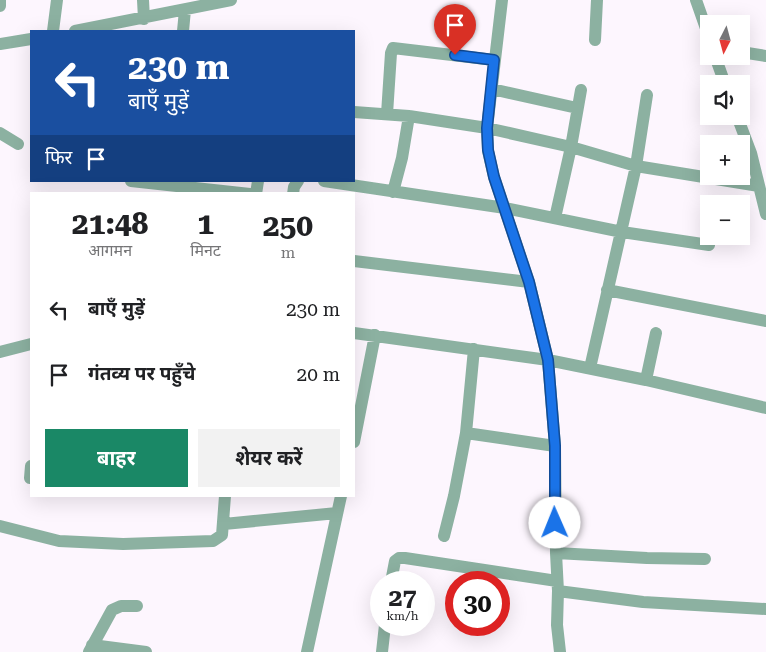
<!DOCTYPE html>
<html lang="hi">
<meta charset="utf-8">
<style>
:root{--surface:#fff;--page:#f2f2f2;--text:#202124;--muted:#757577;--accent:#1a8866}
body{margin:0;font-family:"Roboto Serif","Noto Sans Devanagari",serif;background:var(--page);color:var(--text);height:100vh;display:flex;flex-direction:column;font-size:19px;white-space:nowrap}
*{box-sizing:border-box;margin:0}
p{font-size:16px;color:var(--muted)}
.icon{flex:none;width:28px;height:28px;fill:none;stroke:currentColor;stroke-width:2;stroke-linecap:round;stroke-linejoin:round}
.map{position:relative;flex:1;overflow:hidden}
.sheet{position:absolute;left:30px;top:192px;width:325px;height:305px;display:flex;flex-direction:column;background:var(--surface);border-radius:0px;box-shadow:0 5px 20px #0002}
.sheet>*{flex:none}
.top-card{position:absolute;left:30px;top:30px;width:325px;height:152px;border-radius:0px;box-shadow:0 5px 20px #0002;background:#1a4fa0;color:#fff;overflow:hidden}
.needle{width:32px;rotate:186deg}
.tools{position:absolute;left:700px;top:15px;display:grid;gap:10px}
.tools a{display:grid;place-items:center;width:50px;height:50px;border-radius:0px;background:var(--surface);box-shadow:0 5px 20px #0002;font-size:25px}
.speed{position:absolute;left:370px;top:571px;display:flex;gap:10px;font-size:25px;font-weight:700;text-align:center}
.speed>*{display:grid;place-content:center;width:65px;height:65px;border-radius:50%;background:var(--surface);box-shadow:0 5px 20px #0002;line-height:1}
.speed small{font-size:12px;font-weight:400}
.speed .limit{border:8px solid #d22;background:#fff;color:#111}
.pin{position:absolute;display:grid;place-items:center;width:42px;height:42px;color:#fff;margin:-51px -21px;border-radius:50% 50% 50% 0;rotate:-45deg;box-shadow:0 0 5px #0007}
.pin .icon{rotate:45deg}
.me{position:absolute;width:55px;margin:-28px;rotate:359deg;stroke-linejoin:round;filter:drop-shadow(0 0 4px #0008)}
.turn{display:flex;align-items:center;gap:18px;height:105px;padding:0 15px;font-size:22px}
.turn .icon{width:65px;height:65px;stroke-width:2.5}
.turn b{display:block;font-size:35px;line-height:42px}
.then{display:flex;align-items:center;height:48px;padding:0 15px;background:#0003;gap:10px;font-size:19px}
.eta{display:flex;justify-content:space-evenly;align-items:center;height:85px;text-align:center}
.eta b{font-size:30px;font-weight:700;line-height:35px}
.cta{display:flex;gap:10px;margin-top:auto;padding:10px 15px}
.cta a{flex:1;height:58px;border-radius:0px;background:var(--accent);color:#fff;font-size:20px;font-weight:700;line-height:58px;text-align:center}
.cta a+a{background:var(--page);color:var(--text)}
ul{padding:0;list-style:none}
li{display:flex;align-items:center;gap:15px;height:65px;padding:0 15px}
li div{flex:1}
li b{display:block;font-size:19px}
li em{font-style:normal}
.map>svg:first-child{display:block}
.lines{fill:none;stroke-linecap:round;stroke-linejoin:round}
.minor{stroke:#8cb1a1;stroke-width:12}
.route-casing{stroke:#114b97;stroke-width:12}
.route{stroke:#1a73e8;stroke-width:9}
</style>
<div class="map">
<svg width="766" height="652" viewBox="0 0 766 652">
<rect width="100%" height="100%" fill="#fdf6fe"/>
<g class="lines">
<path class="minor" d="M 143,0 L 144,19
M 502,0 L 487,128 L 488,151 L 494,177 L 529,282 L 548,360 L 555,446 L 556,553 L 558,591 L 557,625 L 560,652
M 696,0 L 709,37
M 0,6 L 0,0
M 53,31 L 57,0
M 75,31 L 231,0
M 183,31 L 185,10
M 595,40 L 597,0
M 0,44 L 31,39
M 741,52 L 766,56
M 715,56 L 725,84
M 492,89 L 577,108
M 354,112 L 409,116 L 487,128 L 571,147 L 636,166 L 759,186
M 387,114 L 391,53 L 393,48 L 494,60
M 737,116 L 751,153 L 766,214
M 0,133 L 18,144
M 131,181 L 250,194
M 324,181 L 505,208 L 622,232 L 709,245
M 393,192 L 402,158 L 409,116
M 256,194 L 258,181
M 293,194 L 294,187 L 298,181
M 555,218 L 571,147 L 581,90
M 354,261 L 529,282
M 607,290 L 766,321
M 354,333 L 548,360 L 646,380 L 766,408
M 0,352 L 31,344
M 590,368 L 636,166 L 647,95
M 646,380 L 656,333
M 466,433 L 555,446
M 354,442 L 375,335
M 30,478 L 31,466
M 224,524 L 337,513
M 0,526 L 59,541 L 123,544 L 213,541 L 222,535 L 225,496
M 444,536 L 454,496 L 466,433 L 474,349
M 556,553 L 647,558 L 705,559
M 391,582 L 395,561 L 399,558 L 405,558 L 557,581
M 558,591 L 643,602 L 766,609
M 92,645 L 146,652
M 89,652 L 112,610 L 121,606 L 137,606
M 307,652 L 341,496
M 382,652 L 385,625"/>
</g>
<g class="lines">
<defs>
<path id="route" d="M 455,55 L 494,60 L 487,128 L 488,150 L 494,177 L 529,282 L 548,360 L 555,446 L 555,523"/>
</defs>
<use href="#route" class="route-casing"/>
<use href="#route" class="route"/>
</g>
</svg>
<div class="tools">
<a><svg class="needle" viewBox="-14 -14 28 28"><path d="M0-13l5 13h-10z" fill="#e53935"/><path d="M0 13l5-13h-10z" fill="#757577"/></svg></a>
<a><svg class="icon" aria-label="sound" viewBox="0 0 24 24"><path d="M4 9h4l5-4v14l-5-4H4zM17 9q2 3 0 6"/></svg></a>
<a>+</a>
<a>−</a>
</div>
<div class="speed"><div>27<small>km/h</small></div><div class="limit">30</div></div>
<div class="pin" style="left:455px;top:55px;background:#d93025"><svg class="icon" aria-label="arrive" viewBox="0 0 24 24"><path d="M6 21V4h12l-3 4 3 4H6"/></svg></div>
<svg class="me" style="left:555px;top:523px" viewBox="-20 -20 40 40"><circle r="19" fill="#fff"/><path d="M0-13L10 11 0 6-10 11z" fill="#1a73e8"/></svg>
<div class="top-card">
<div class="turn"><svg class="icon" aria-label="left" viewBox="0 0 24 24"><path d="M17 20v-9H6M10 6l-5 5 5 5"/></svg><div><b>230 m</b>बाएँ मुड़ें</div></div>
<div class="then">फिर<svg class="icon" aria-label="arrive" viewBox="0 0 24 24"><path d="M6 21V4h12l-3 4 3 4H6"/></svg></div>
</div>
<section class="sheet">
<div class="eta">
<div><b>21:48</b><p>आगमन</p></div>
<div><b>1</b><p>मिनट</p></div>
<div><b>250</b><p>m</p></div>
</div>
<ul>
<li><svg class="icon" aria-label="left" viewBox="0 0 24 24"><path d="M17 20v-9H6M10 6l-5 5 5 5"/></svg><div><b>बाएँ मुड़ें</b></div><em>230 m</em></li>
<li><svg class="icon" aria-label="arrive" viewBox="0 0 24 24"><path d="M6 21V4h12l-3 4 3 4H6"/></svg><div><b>गंतव्य पर पहुँचे</b></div><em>20 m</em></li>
</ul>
<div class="cta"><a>बाहर</a><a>शेयर करें</a></div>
</section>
</div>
